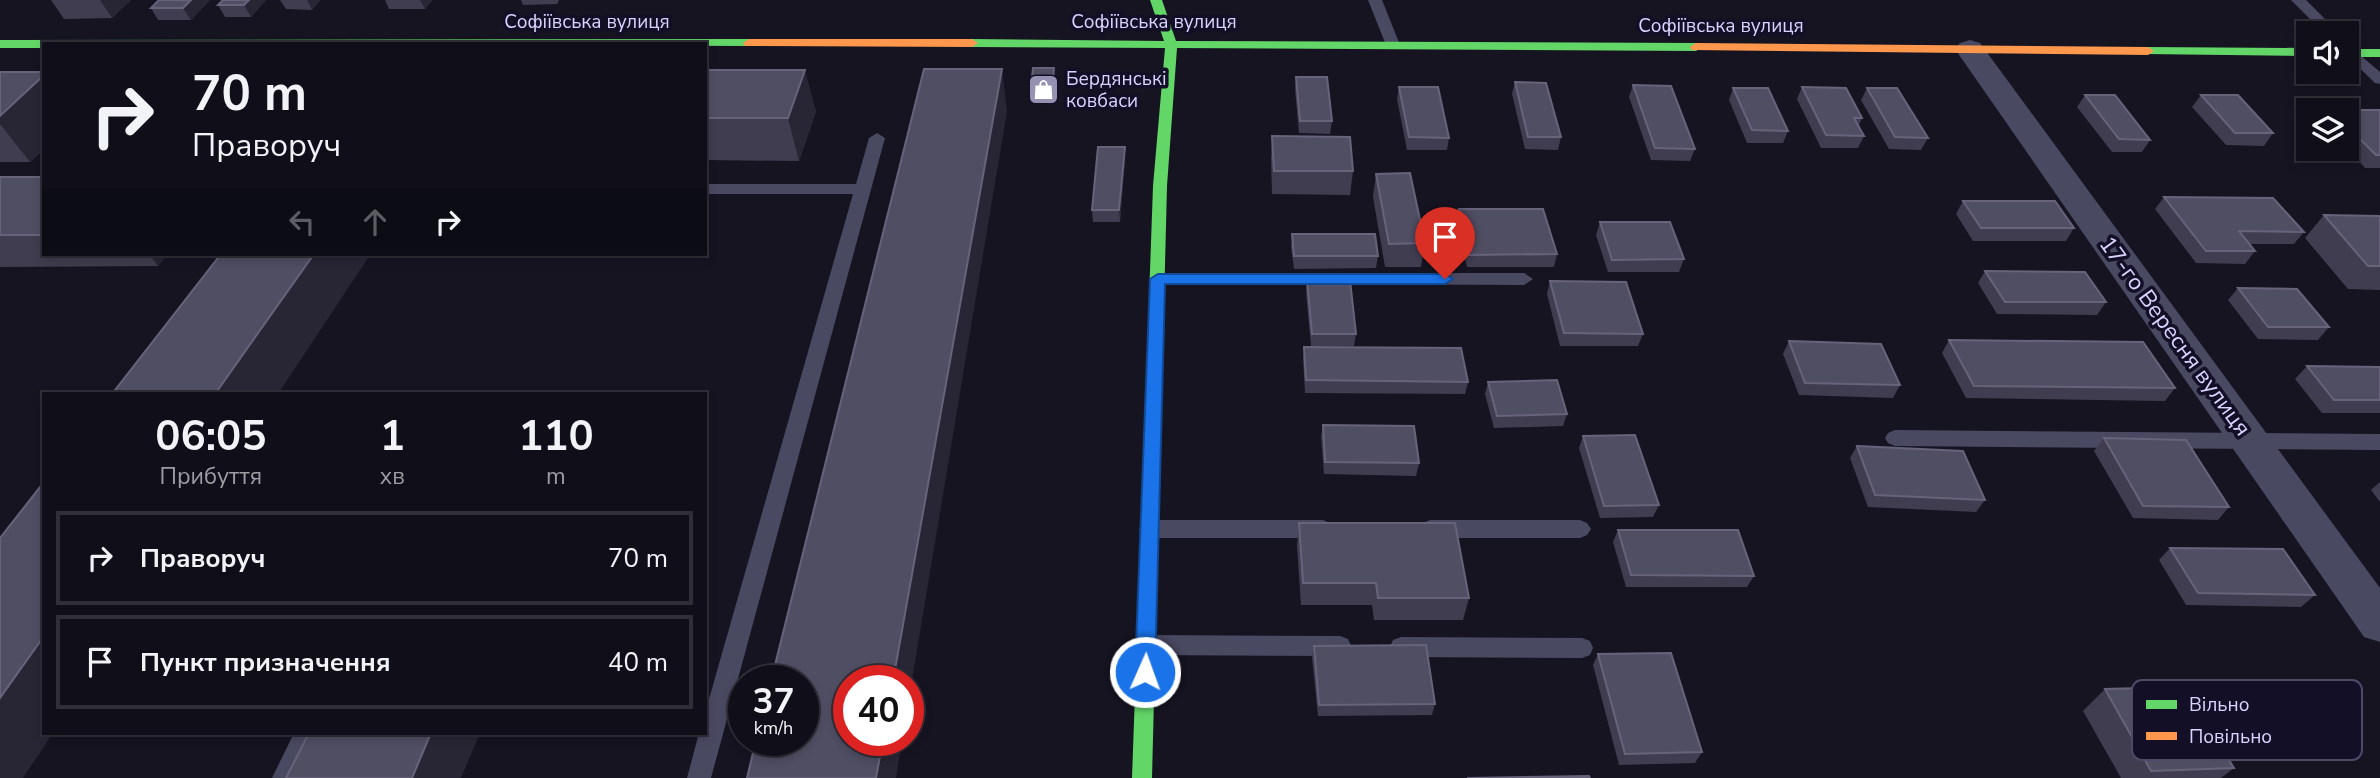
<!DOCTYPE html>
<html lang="uk">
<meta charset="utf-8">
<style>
:root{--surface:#100f19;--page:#191822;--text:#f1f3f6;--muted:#9c9ca2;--line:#302f38}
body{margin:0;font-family:"Nunito Sans",sans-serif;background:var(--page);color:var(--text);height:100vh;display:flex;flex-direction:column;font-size:26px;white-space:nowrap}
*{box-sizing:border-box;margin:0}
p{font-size:23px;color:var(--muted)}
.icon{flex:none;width:38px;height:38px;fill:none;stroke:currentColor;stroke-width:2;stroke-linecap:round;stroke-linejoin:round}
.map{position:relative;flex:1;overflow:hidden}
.side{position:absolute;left:42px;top:392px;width:665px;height:343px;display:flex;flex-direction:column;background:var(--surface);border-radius:0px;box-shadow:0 4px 10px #0003,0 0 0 2px var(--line)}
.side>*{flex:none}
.guide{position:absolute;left:42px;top:42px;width:665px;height:214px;border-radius:0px;box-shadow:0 4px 10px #0003,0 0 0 2px var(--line);background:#100f19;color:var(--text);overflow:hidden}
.tools{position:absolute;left:2296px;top:21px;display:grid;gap:14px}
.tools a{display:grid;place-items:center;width:63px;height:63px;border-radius:0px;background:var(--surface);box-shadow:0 4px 10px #0003,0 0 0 2px var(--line);font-size:35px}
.speed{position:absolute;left:728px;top:665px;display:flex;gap:14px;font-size:35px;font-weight:700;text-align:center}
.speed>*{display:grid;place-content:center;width:91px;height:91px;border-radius:50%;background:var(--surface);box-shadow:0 4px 10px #0003,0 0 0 2px var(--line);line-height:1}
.speed small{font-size:18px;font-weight:400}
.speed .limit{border:10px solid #d22;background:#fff;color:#111}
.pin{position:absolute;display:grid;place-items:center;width:60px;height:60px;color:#fff;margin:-72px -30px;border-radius:50% 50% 50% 0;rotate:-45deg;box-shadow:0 0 7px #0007}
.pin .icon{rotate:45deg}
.me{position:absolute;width:77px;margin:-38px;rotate:2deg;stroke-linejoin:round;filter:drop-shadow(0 0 5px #0008)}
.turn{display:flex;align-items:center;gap:24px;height:147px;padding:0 35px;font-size:32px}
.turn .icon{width:91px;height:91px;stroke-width:2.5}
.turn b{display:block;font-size:49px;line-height:60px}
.lanes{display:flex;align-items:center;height:66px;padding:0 35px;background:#0003;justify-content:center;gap:35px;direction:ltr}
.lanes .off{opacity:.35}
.eta{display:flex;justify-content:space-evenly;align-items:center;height:119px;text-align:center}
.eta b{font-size:42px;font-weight:700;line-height:49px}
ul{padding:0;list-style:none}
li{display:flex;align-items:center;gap:21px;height:94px;margin:0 14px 10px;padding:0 21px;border:4px solid var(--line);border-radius:0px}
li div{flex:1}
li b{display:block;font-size:26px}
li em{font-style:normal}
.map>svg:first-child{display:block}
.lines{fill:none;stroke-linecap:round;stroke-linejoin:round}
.lane{fill:#4a4962;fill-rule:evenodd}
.street{fill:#4a4962;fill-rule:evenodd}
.fast{fill:#63d668;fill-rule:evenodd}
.slow{fill:#ff974d;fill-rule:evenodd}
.wall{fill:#403d50}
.shaded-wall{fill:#282635}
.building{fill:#504e63;stroke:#66637b;stroke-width:2}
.route{fill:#1a73e8;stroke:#114b97;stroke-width:2}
.labels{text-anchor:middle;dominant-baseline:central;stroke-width:7;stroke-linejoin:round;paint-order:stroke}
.far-street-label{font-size:19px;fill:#d9d4ff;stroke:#130f26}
.far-poi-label{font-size:19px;fill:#d9d4ff;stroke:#130f26;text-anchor:start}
.street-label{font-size:23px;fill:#d9d4ff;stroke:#130f26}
.key{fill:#130f26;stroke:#4e4a67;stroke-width:2}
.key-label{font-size:19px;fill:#d9d4ff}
</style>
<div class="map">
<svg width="2380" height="778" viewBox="0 0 2380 778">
<rect width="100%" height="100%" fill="#161421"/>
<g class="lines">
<path class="lane" d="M 1368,0 L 1382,0 L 1400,45 L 1398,48 L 1388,48 L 1386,45 Z
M 2291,0 L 2306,0 L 2339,33 L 2324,33 Z
M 2347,44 L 2380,72 L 2380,84 L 2375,83 L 2347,56 Z
M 877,133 L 885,138 L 711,778 L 687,778 L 699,733 L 705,733 L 705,713 L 853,194 L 705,194 L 705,184 L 856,184 L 869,138 Z
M 1158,273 L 1524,273 L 1533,279 L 1524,285 L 1152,283 L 1149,279 L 1152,275 Z
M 1895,430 L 2380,434 L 2380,450 L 1895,446 L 1888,443 L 1885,438 L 1888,433 Z
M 1150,520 L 1323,520 L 1330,523 L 1334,529 L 1330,535 L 1323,538 L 1150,538 L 1143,535 L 1139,529 L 1143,523 Z
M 1430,520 L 1580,520 L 1587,523 L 1591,529 L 1587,535 L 1580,538 L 1430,538 L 1423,535 L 1419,529 L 1423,523 Z
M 1146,635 L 1340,636 L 1348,639 L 1351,646 L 1348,653 L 1340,656 L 1146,655 L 1138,652 L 1135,645 L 1138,638 Z
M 1401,637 L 1582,638 L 1590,641 L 1593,648 L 1590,655 L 1582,658 L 1401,657 L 1393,654 L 1390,647 L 1393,640 Z
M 294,733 L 319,733 L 297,778 L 272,778 Z"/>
<path class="street" d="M 1970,40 L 1980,43 L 2380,588 L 2380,642 L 2364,637 L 1955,49 L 1960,43 Z"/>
<path class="fast" d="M 1150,0 L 1162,0 L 1176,41 L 1696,43 L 1702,47 L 1696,51 L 1177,48 L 1167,186 L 1152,778 L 1132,778 L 1153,186 L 1165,48 L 972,47 L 966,43 L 972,39 L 1164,41 Z
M 749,39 L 755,43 L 753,46 L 44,44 L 44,48 L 0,48 L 0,40 Z
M 2148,47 L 2308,48 L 2308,56 L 2144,54 L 2144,48 Z
M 2347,49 L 2380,49 L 2380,57 L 2347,57 Z"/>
<path class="slow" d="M 749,39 L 972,39 L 978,43 L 972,47 L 745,46 L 743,43 Z
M 1696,43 L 2148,47 L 2154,51 L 2148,55 L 1692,50 L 1690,47 Z"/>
</g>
<path class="wall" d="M 51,0 L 131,0 L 112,18 L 64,19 Z
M 210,0 L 191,20 L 158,20 L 151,8 Z
M 266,0 L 251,17 L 225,17 L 218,5 Z
M 280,0 L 320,0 L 312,10 L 286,9 Z
M 385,0 L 432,0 L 425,9 L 389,9 Z
M 521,0 L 559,0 L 557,4 L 523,5 Z
M 1054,68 L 1055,80 L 1053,100 L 1032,101 L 1031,88 Z
M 705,70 L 816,111 L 799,161 L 705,160 Z
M 0,72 L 44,72 L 44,149 L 30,162 L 0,162 Z
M 1296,77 L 1332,121 L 1330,134 L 1299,133 L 1295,89 Z
M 1515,82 L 1561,137 L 1558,150 L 1525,149 L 1512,94 Z
M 1633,85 L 1695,149 L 1690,161 L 1651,160 L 1629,97 Z
M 1399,87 L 1449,138 L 1447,150 L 1407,150 L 1397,99 Z
M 1802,87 L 1862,118 L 1858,127 L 1864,136 L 1858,148 L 1821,148 L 1797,99 Z
M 1733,88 L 1788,131 L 1783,143 L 1747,143 L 1729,100 Z
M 1867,88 L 1928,138 L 1921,150 L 1889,149 L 1861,100 Z
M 2085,95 L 2150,140 L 2142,152 L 2112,152 L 2077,107 Z
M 2201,95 L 2273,133 L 2264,146 L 2226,145 L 2192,107 Z
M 2342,110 L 2380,110 L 2380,168 L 2365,168 L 2347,148 L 2347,110 Z
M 1272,136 L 1353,171 L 1350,195 L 1272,194 L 1271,159 Z
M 1125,147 L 1125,159 L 1120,222 L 1093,222 L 1092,210 Z
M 1376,174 L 1425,243 L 1421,267 L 1385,267 L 1373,197 Z
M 0,177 L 44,177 L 44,254 L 168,254 L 158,266 L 0,267 Z
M 2164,197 L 2304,232 L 2294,244 L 2249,244 L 2255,251 L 2245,264 L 2196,263 L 2155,209 Z
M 1963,201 L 2074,228 L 2066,241 L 1973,241 L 1956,214 Z
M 1459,209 L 1557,254 L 1554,267 L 1467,267 L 1456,222 Z
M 2324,215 L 2380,217 L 2380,290 L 2348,289 L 2305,238 Z
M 1600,222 L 1684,259 L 1679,272 L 1608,272 L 1596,235 Z
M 1292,234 L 1378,256 L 1376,268 L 1294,269 L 1291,247 Z
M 1985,271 L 2106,302 L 2097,315 L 1997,314 L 1978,283 Z
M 1307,280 L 1356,334 L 1354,346 L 1311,346 L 1306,292 Z
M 1550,281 L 1643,334 L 1638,346 L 1560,346 L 1547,294 Z
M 2238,288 L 2329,327 L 2318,340 L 2258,339 L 2228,300 Z
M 1949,340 L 2175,388 L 2165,401 L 1966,398 L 1942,353 Z
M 1789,341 L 1900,385 L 1893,398 L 1799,395 L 1783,354 Z
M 1304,347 L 1468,382 L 1465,394 L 1305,393 L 1303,359 Z
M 2307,366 L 2380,367 L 2380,413 L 2322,413 L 2295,379 Z
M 1488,382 L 1567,414 L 1563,426 L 1494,428 L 1485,394 Z
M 1323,425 L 1419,463 L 1416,476 L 1324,474 L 1321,437 Z
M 1583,436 L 1659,505 L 1653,517 L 1600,518 L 1579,448 Z
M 2104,438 L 2229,507 L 2218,520 L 2133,518 L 2094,451 Z
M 1857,446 L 1985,500 L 1976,512 L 1868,507 L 1850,458 Z
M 2380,482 L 2380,502 L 2371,490 Z
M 1299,523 L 1469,598 L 1463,620 L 1374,620 L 1372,605 L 1301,605 L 1297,546 Z
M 1618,530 L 1754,576 L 1747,587 L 1626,587 L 1613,542 Z
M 2170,548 L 2315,595 L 2301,607 L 2186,605 L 2159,560 Z
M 1314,646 L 1435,704 L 1432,715 L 1318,716 L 1312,658 Z
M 1598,654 L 1702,752 L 1695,763 L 1619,765 L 1593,665 Z
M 2105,689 L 2234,768 L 2221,778 L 2121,778 L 2083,711 Z"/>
<path class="shaded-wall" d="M 100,0 L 131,0 L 112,18 Z
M 191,0 L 210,0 L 191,20 L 183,8 Z
M 249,0 L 266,0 L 251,17 L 244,5 Z
M 307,0 L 320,0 L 312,10 Z
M 420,0 L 432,0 L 425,9 Z
M 1054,68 L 1055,80 L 1053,100 L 1052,88 Z
M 1002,69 L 1007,111 L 908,704 L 908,681 L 893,681 Z
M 805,70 L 816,111 L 799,161 L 788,118 Z
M 44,75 L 44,149 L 30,162 L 0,124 L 0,116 Z
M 1125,147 L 1125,159 L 1120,222 L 1119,210 Z
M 149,254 L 168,254 L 158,266 Z
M 314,254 L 370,255 L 278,394 L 215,394 Z
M 44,636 L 44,733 L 53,733 L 23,778 L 0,778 L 0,698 Z
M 431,733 L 480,733 L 461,778 L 412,778 Z
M 883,740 L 902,740 L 896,778 L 876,778 Z"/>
<path class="building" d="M 159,0 L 191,0 L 183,8 L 151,8 Z
M 223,0 L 249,0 L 244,5 L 218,5 Z
M 1033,68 L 1054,68 L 1052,88 L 1031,88 Z
M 924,69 L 1002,69 L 893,681 L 849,681 L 849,740 L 883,740 L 876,778 L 747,778 L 756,740 L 803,740 L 803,681 L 771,681 Z
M 705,70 L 805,70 L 788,118 L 705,118 Z
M 0,72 L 44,72 L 44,75 L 0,116 Z
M 1296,77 L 1327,77 L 1332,121 L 1300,121 Z
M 1515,82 L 1546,83 L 1561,137 L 1528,137 Z
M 1633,85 L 1671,86 L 1695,149 L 1655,148 Z
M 1399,87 L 1438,87 L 1449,138 L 1409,137 Z
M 1802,87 L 1846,88 L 1862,118 L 1854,118 L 1864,136 L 1826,135 Z
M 1733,88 L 1768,88 L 1788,131 L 1752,130 Z
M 1867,88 L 1897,88 L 1928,138 L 1895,137 Z
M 2085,95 L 2115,95 L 2150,140 L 2119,139 Z
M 2201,95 L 2238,95 L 2273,133 L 2235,133 Z
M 2343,110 L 2380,110 L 2380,155 L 2376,155 L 2347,126 L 2347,114 L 2348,114 L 2347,110 Z
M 1272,136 L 1350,137 L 1353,171 L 1274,171 Z
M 1098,147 L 1125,147 L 1119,210 L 1092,210 Z
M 1410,173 L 1425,243 L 1389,244 L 1376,174 Z
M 0,177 L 44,177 L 44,235 L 0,235 Z
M 2164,197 L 2273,198 L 2304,232 L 2239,231 L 2255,251 L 2206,251 Z
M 1963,201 L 2055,201 L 2074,228 L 1981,228 Z
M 1459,209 L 1543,209 L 1557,254 L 1469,255 Z
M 2324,215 L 2379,216 L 2380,217 L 2380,266 L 2368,266 Z
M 1600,222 L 1670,222 L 1684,259 L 1612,260 Z
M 1292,234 L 1375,234 L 1378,256 L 1294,256 Z
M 221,254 L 314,254 L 215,394 L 112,394 Z
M 1985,271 L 2085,272 L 2106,302 L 2005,302 Z
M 1307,280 L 1350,280 L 1356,334 L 1312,334 Z
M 1550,281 L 1626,282 L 1643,334 L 1564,333 Z
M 2238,288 L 2297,289 L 2329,327 L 2268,327 Z
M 1949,340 L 2143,342 L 2175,388 L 1974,386 Z
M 1789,341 L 1881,344 L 1900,385 L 1805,383 Z
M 1304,347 L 1461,348 L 1468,382 L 1306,380 Z
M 2307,366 L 2380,367 L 2380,400 L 2334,400 Z
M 1557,380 L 1567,414 L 1497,416 L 1488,382 Z
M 1323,425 L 1414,426 L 1419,463 L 1325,462 Z
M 1635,435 L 1659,505 L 1604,506 L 1583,436 Z
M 2104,438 L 2186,440 L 2229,507 L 2143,506 Z
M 1857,446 L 1963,451 L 1985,500 L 1875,495 Z
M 44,482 L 44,636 L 0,698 L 0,538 Z
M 1299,523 L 1455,523 L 1469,598 L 1378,598 L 1376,583 L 1303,583 Z
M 1618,530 L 1738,530 L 1754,576 L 1631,575 Z
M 2170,548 L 2283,549 L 2315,595 L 2198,593 Z
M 1426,645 L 1435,704 L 1319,705 L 1314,646 Z
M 1671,653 L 1702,752 L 1625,754 L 1598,654 Z
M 2184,687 L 2234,768 L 2151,771 L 2105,689 Z
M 309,733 L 431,733 L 412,778 L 286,778 Z
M 1589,776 L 1590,778 L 1467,778 Z"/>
<path class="route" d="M 1158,274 L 1445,274 L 1453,279 L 1445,284 L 1165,284 L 1155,672 L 1152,678 L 1145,680 L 1138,678 L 1135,672 L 1150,279 Z"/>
<defs>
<symbol id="shop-square" viewBox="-11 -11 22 22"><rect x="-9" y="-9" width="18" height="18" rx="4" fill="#9591b1" stroke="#130f26"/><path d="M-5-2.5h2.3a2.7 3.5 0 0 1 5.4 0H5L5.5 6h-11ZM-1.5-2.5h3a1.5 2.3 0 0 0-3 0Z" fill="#fff"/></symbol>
</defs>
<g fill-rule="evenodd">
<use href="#shop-square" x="1026" y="72" width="35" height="35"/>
</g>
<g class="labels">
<g class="far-street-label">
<text x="587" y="22">Софіївська вулиця</text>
<text x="1154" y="22">Софіївська вулиця</text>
<text x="1721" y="26">Софіївська вулиця</text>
</g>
<g class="far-poi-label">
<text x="1066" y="79">Бердянські<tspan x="1066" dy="22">ковбаси</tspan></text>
</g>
<g class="street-label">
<text transform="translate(2175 336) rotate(54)">17-го Вересня вулиця</text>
</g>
</g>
<rect x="2132" y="680" width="230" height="80" rx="10" class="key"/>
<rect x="2146" y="700" width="31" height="9" fill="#63d668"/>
<rect x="2146" y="732" width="31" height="8" fill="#ff974d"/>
<g class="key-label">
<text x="2189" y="711">Вільно</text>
<text x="2189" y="743">Повільно</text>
</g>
</svg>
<div class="tools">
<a><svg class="icon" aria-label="sound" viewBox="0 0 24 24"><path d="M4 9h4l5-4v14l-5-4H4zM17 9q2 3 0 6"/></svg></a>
<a><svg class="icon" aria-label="layers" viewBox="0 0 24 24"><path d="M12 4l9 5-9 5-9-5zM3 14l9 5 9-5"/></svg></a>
</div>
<div class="speed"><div>37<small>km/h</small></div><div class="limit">40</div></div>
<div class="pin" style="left:1445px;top:279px;background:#d93025"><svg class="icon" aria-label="arrive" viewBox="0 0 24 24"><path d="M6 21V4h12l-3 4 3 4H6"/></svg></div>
<svg class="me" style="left:1145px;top:672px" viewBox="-20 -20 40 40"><circle r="17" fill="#1a73e8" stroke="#fff" stroke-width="3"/><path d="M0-11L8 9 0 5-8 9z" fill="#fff"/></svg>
<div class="guide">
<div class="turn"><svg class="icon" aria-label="right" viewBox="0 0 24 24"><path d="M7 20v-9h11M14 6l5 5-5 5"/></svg><div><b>70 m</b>Праворуч</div></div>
<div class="lanes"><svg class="icon off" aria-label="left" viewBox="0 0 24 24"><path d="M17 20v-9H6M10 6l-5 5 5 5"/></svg><svg class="icon off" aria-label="ahead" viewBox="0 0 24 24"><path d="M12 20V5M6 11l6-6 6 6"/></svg><svg class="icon" aria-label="right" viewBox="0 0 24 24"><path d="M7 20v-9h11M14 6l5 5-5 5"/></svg></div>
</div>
<section class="side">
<div class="eta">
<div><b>06:05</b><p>Прибуття</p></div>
<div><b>1</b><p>хв</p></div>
<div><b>110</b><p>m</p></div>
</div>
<ul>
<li><svg class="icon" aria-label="right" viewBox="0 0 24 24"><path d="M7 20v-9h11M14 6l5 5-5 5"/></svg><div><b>Праворуч</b></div><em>70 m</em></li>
<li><svg class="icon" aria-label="arrive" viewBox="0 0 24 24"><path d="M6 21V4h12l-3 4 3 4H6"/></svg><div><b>Пункт призначення</b></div><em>40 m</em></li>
</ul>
</section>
</div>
